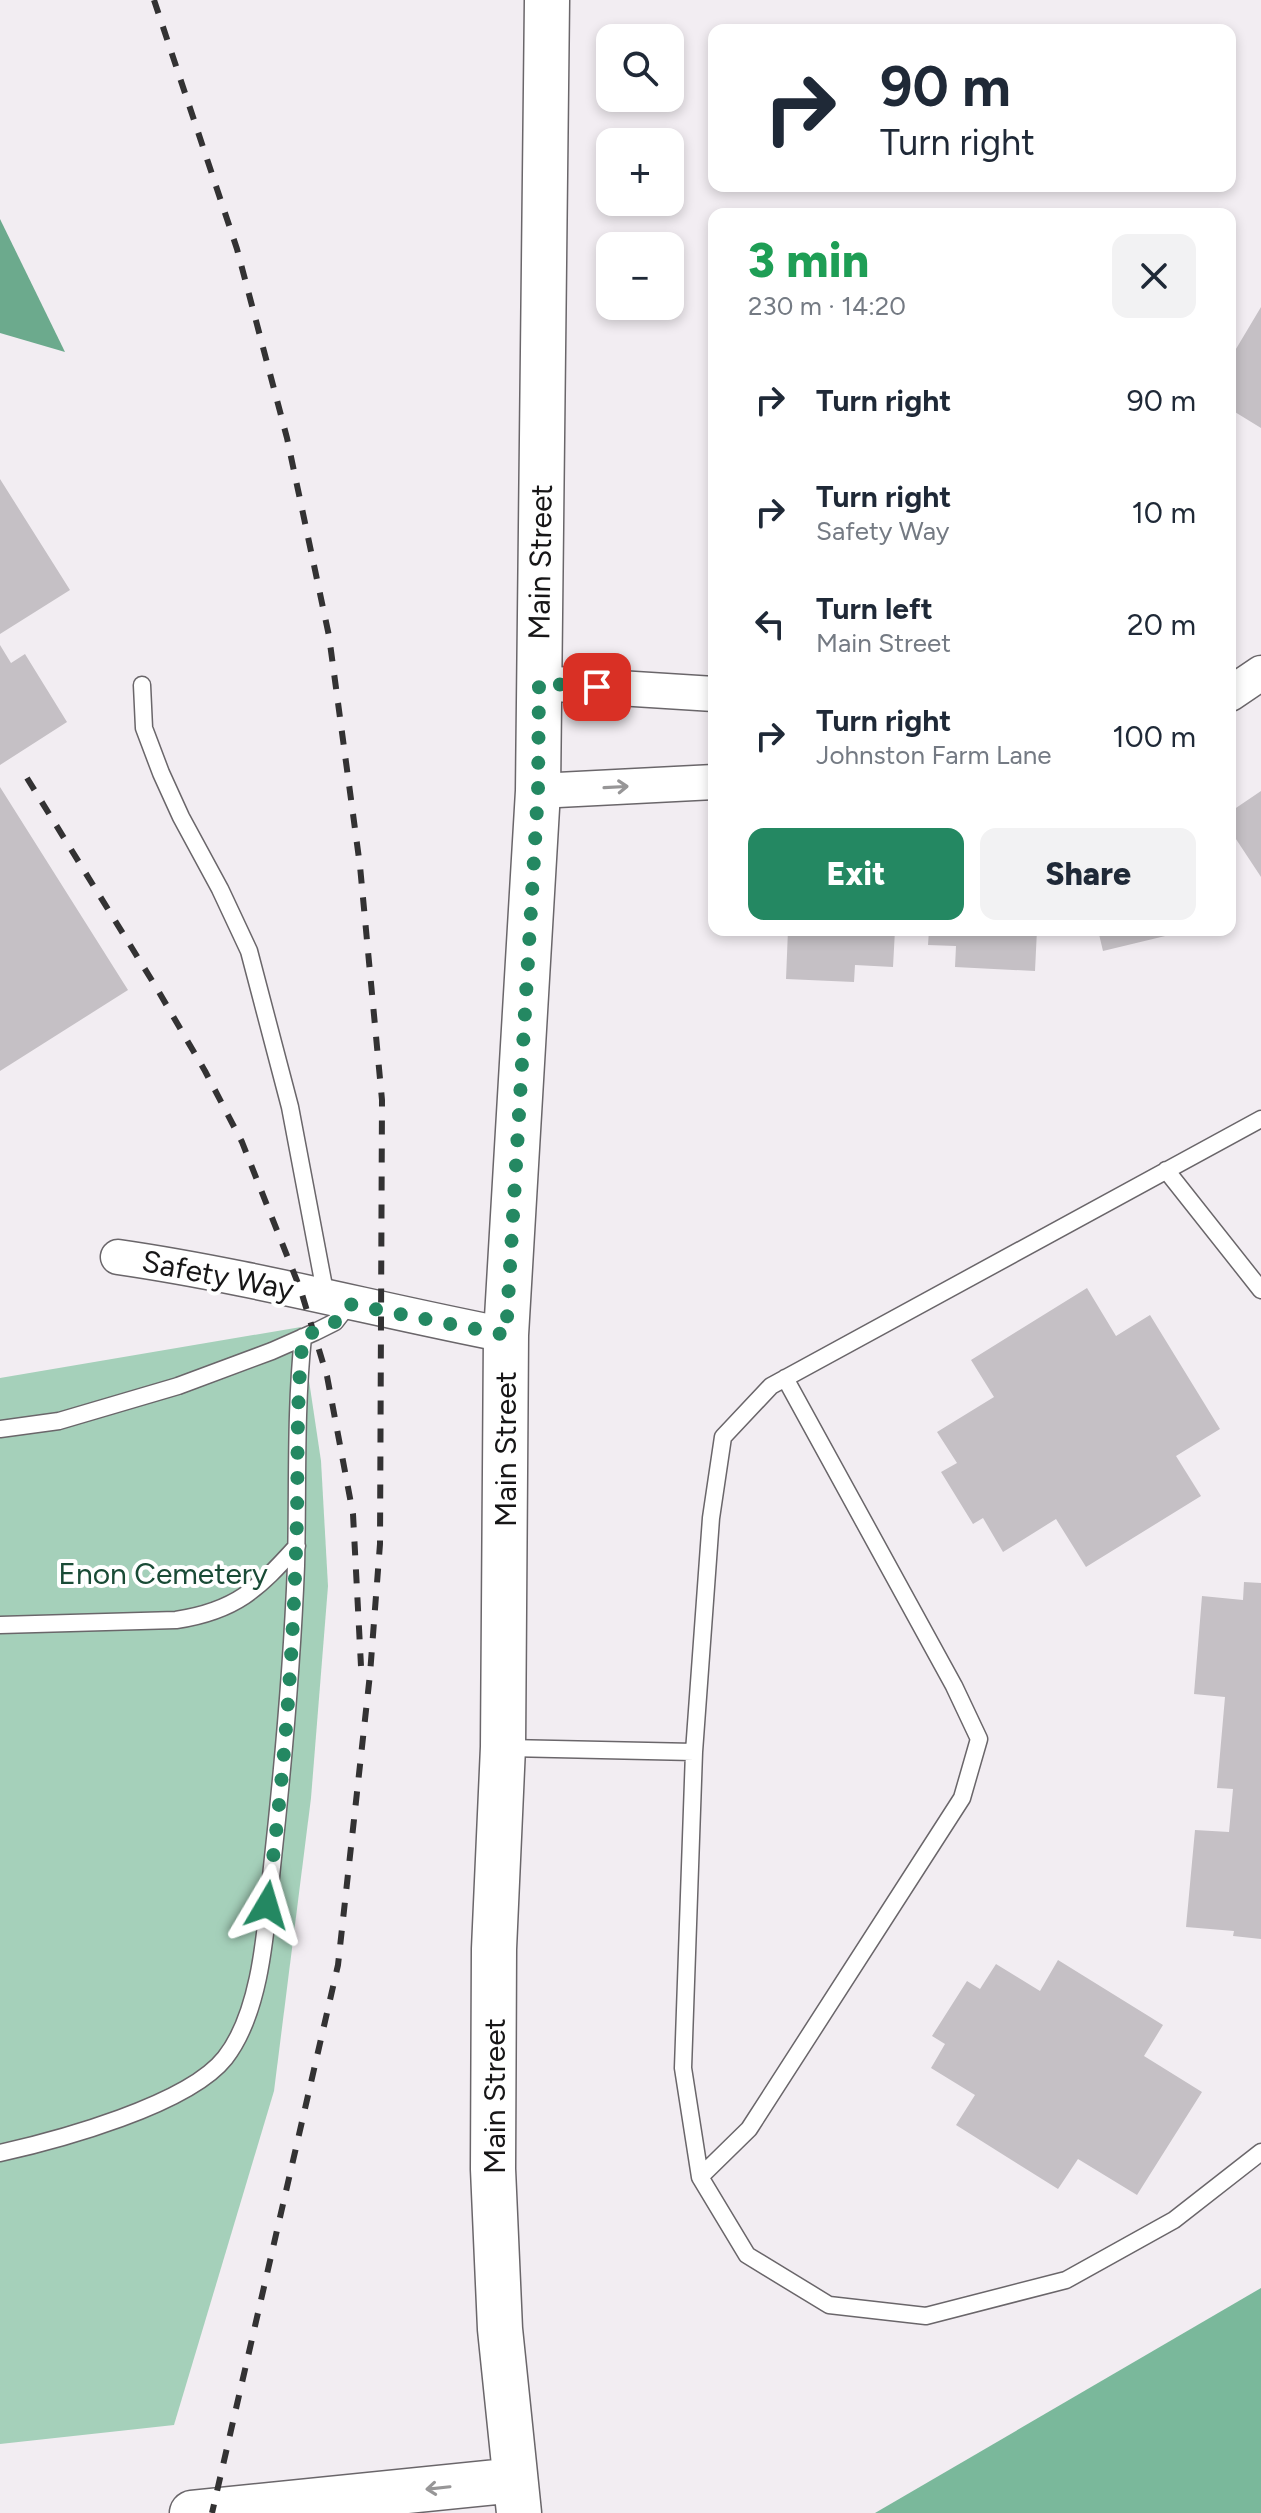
<!DOCTYPE html>
<meta charset="utf-8">
<style>
:root{--surface:#fff;--page:#f2f2f3;--text:#1f2937;--muted:#747a83;--accent:#248862}
body{margin:0;font-family:Figtree,sans-serif;background:var(--page);color:var(--text);height:100vh;display:flex;flex-direction:column;font-size:30px;white-space:nowrap}
*{box-sizing:border-box;margin:0}
p{font-size:26px;color:var(--muted)}
.icon{flex:none;width:44px;height:44px;fill:none;stroke:currentColor;stroke-width:2;stroke-linecap:round;stroke-linejoin:round}
.map{position:relative;flex:1;overflow:hidden}
.details{position:absolute;left:708px;top:208px;width:528px;height:728px;display:flex;flex-direction:column;background:var(--surface);border-radius:16px;box-shadow:0 4px 12px #0003}
.details>*{flex:none}
.guide{position:absolute;left:708px;top:24px;width:528px;height:168px;border-radius:16px;box-shadow:0 4px 12px #0003;background:#fff;color:var(--text);overflow:hidden}
.controls{position:absolute;left:596px;top:24px;display:grid;gap:16px}
.controls a{display:grid;place-items:center;width:88px;height:88px;border-radius:16px;background:var(--surface);box-shadow:0 4px 12px #0003;font-size:40px}
.pin{position:absolute;display:grid;place-items:center;width:68px;height:68px;color:#fff;margin:-34px;border-radius:16px;box-shadow:0 4px 12px #0006}
.me{position:absolute;width:88px;margin:-44px;rotate:7deg;stroke-linejoin:round;filter:drop-shadow(0 0 6px #0008)}
.turn{display:flex;align-items:center;gap:28px;height:168px;padding:0 40px;font-size:36px}
.turn .icon{width:104px;height:104px;stroke-width:2.5}
.turn b{display:block;font-size:56px;line-height:68px}
.round{display:grid;place-items:center;flex:none;width:84px;height:84px;border-radius:16px;background:var(--page)}
.summary{display:flex;align-items:center;justify-content:space-between;height:136px;padding:0 40px}
h1{font-size:48px;font-weight:800;line-height:60px;color:#1e9e55}
.button{display:flex;gap:16px;margin-top:auto;padding:16px 40px}
.button a{flex:1;height:92px;border-radius:16px;background:var(--accent);color:#fff;font-size:32px;font-weight:800;line-height:92px;text-align:center}
.button a+a{background:var(--page);color:var(--text)}
ul{padding:0;list-style:none}
li{display:flex;align-items:center;gap:24px;height:112px;padding:0 40px}
li div{flex:1}
li b{display:block;font-size:30px}
li em{font-style:normal}
.map>svg:first-child{display:block}
.green{fill:#a5d0ba}
.forest{fill:#7ab89b}
.water{fill:#6caa8d}
.building{fill:#c5c0c5}
.lines{fill:none;stroke-linecap:round;stroke-linejoin:round}
.service-casing{stroke:#6a666a;stroke-width:19}
.minor-casing{stroke:#6a666a;stroke-width:37}
.secondary-casing{stroke:#6a666a;stroke-width:47}
.service{stroke:#fff;stroke-width:16}
.minor{stroke:#fff;stroke-width:34}
.secondary{stroke:#fff;stroke-width:44}
.rail{stroke:#333233;stroke-width:6;stroke-dasharray:14 14;stroke-linecap:butt}
.oneway{stroke:#979697}
.route{stroke:#248862;stroke-width:14;stroke-dasharray:0 25.2}
.labels{text-anchor:middle;dominant-baseline:central;stroke-width:8;stroke-linejoin:round;paint-order:stroke}
.street-label{font-size:30px;fill:#171617;stroke:#fff}
.park-label{font-size:30px;fill:#194b36;stroke:#fff}
</style>
<div class="map">
<svg width="1261" height="2513" viewBox="0 0 1261 2513">
<rect width="100%" height="100%" fill="#f2edf2"/>
<path class="green" d="M 301,1327 L 321,1461 L 328,1586 L 311,1798 L 274,2091 L 174,2425 L 0,2444 L 0,1378 Z"/>
<path class="forest" d="M 1261,2288 L 1261,2513 L 875,2513 Z"/>
<path class="water" d="M 0,219 L 65,352 L 0,333 Z"/>
<path class="building" d="M 1261,307 L 1261,428 L 1230,409 L 1230,359 Z
M 0,479 L 70,590 L 0,634 Z
M 0,645 L 11,663 L 25,654 L 67,722 L 0,765 Z
M 0,787 L 128,990 L 0,1071 Z
M 1261,791 L 1261,877 L 1230,830 L 1230,812 Z
M 788,930 L 895,930 L 893,967 L 855,965 L 854,982 L 786,979 Z
M 929,930 L 1037,930 L 1035,971 L 955,967 L 956,946 L 928,945 Z
M 1098,930 L 1186,930 L 1186,931 L 1103,951 Z
M 1087,1288 L 1116,1336 L 1150,1315 L 1220,1429 L 1176,1456 L 1201,1496 L 1086,1567 L 1056,1519 L 1003,1552 L 983,1518 L 973,1524 L 941,1472 L 957,1463 L 937,1432 L 994,1397 L 971,1360 Z
M 1244,1582 L 1261,1583 L 1261,1939 L 1233,1936 L 1234,1931 L 1186,1927 L 1195,1830 L 1229,1832 L 1233,1789 L 1217,1788 L 1225,1697 L 1194,1694 L 1202,1596 L 1243,1600 Z
M 1058,1960 L 1163,2025 L 1144,2056 L 1202,2092 L 1137,2195 L 1078,2159 L 1058,2189 L 956,2125 L 975,2095 L 931,2068 L 945,2044 L 932,2036 L 967,1981 L 980,1989 L 996,1964 L 1040,1991 Z"/>
<g class="lines">
<defs>
<path id="service" d="M 142,685 L 144,728 L 161,773 L 181,817 L 220,889 L 249,951 L 290,1107 L 326,1297
M 1166,1170 L 1261,1290
M 0,1429 L 59,1421 L 178,1386 L 272,1351 L 315,1332 L 335,1322 L 349,1304
M 0,1625 L 176,1620 C 236,1611 258,1589 297,1546
M 505,1748 L 694,1752 L 711,1518 L 723,1437 L 771,1386 L 1261,1119
M 694,1752 L 683,2068 L 700,2177 L 747,2255 L 829,2305 L 926,2316 L 1066,2280 L 1174,2220 L 1261,2152
M 0,2153 C 58,2140 188,2105 225,2058 C 262,2011 266,1925 272,1867 C 283,1767 292,1666 296,1566 C 298,1489 295,1413 303,1337
M 700,2177 L 749,2129 L 962,1798 L 979,1739 L 954,1686 L 785,1378"/>
<path id="minor" d="M 539,683 L 714,694
M 1230,694 L 1261,673
M 538,791 L 714,782
M 118,1257 C 249,1276 377,1310 506,1335"/>
<path id="secondary" d="M 192,2513 L 515,2480
M 519,2513 L 500,2329 L 493,2169 L 494,1949 L 503,1747 L 506,1335 L 538,791 L 547,0"/>
</defs>
<use href="#service" class="service-casing"/>
<use href="#minor" class="minor-casing"/>
<use href="#secondary" class="secondary-casing"/>
<use href="#service" class="service"/>
<use href="#minor" class="minor"/>
<use href="#secondary" class="secondary"/>
<path class="rail" d="M 154,0 L 237,249 L 287,438 L 329,636 L 360,866 L 382,1100 L 380,1544 L 370,1674 L 338,1965 L 212,2513
M 27,778 L 156,987 L 205,1071 L 242,1142 L 301,1291 L 327,1376 L 353,1514 L 361,1666"/>
</g>
<defs><path id="oneway-shaft" d="M-6 0H5M1.5-3L5.5 0L1.5 3" fill="none" stroke-width="1.6" stroke-linecap="round" stroke-linejoin="round" transform="scale(2)"/></defs>
<g class="oneway">
<use href="#oneway-shaft" transform="translate(616 787) rotate(-3)"/>
<use href="#oneway-shaft" transform="translate(438 2488) rotate(174)"/>
</g>
<g class="lines">
<path class="route" d="M 267,1905 C 283,1787 292,1669 296,1551 C 299,1479 295,1408 303,1337 L 335,1322 L 349,1304 L 506,1335 L 538,791 L 539,683 L 597,687"/>
</g>
<g class="labels">
<g class="street-label">
<text transform="translate(540 562) rotate(-89)">Main Street</text>
<text transform="translate(218 1275) rotate(11)">Safety Way</text>
<text transform="translate(505 1449) rotate(-90)">Main Street</text>
<text transform="translate(494 2096) rotate(-90)">Main Street</text>
</g>
<g class="park-label">
<text x="163" y="1573">Enon Cemetery</text>
</g>
</g>
</svg>
<div class="controls">
<a><svg class="icon" aria-label="search" viewBox="0 0 24 24"><circle cx="10" cy="10" r="6"/><path d="M15 15l6 6"/></svg></a>
<a>+</a>
<a>−</a>
</div>
<div class="pin" style="left:597px;top:687px;background:#d93025"><svg class="icon" aria-label="arrive" viewBox="0 0 24 24"><path d="M6 21V4h12l-3 4 3 4H6"/></svg></div>
<svg class="me" style="left:267px;top:1905px" viewBox="-20 -20 40 40"><path d="M0-17L14 15 0 8-14 15z" fill="#248862" stroke="#fff" stroke-width="4"/></svg>
<div class="guide">
<div class="turn"><svg class="icon" aria-label="right" viewBox="0 0 24 24"><path d="M7 20v-9h11M14 6l5 5-5 5"/></svg><div><b>90 m</b>Turn right</div></div>
</div>
<section class="details">
<div class="summary"><div><h1>3 min</h1><p>230 m · 14:20</p></div><a class="round"><svg class="icon" aria-label="close" viewBox="0 0 24 24"><path d="M6 6l12 12M18 6L6 18"/></svg></a></div>
<ul>
<li><svg class="icon" aria-label="right" viewBox="0 0 24 24"><path d="M7 20v-9h11M14 6l5 5-5 5"/></svg><div><b>Turn right</b></div><em>90 m</em></li>
<li><svg class="icon" aria-label="right" viewBox="0 0 24 24"><path d="M7 20v-9h11M14 6l5 5-5 5"/></svg><div><b>Turn right</b><p>Safety Way</p></div><em>10 m</em></li>
<li><svg class="icon" aria-label="left" viewBox="0 0 24 24"><path d="M17 20v-9H6M10 6l-5 5 5 5"/></svg><div><b>Turn left</b><p>Main Street</p></div><em>20 m</em></li>
<li><svg class="icon" aria-label="right" viewBox="0 0 24 24"><path d="M7 20v-9h11M14 6l5 5-5 5"/></svg><div><b>Turn right</b><p>Johnston Farm Lane</p></div><em>100 m</em></li>
</ul>
<div class="button"><a>Exit</a><a>Share</a></div>
</section>
</div>
